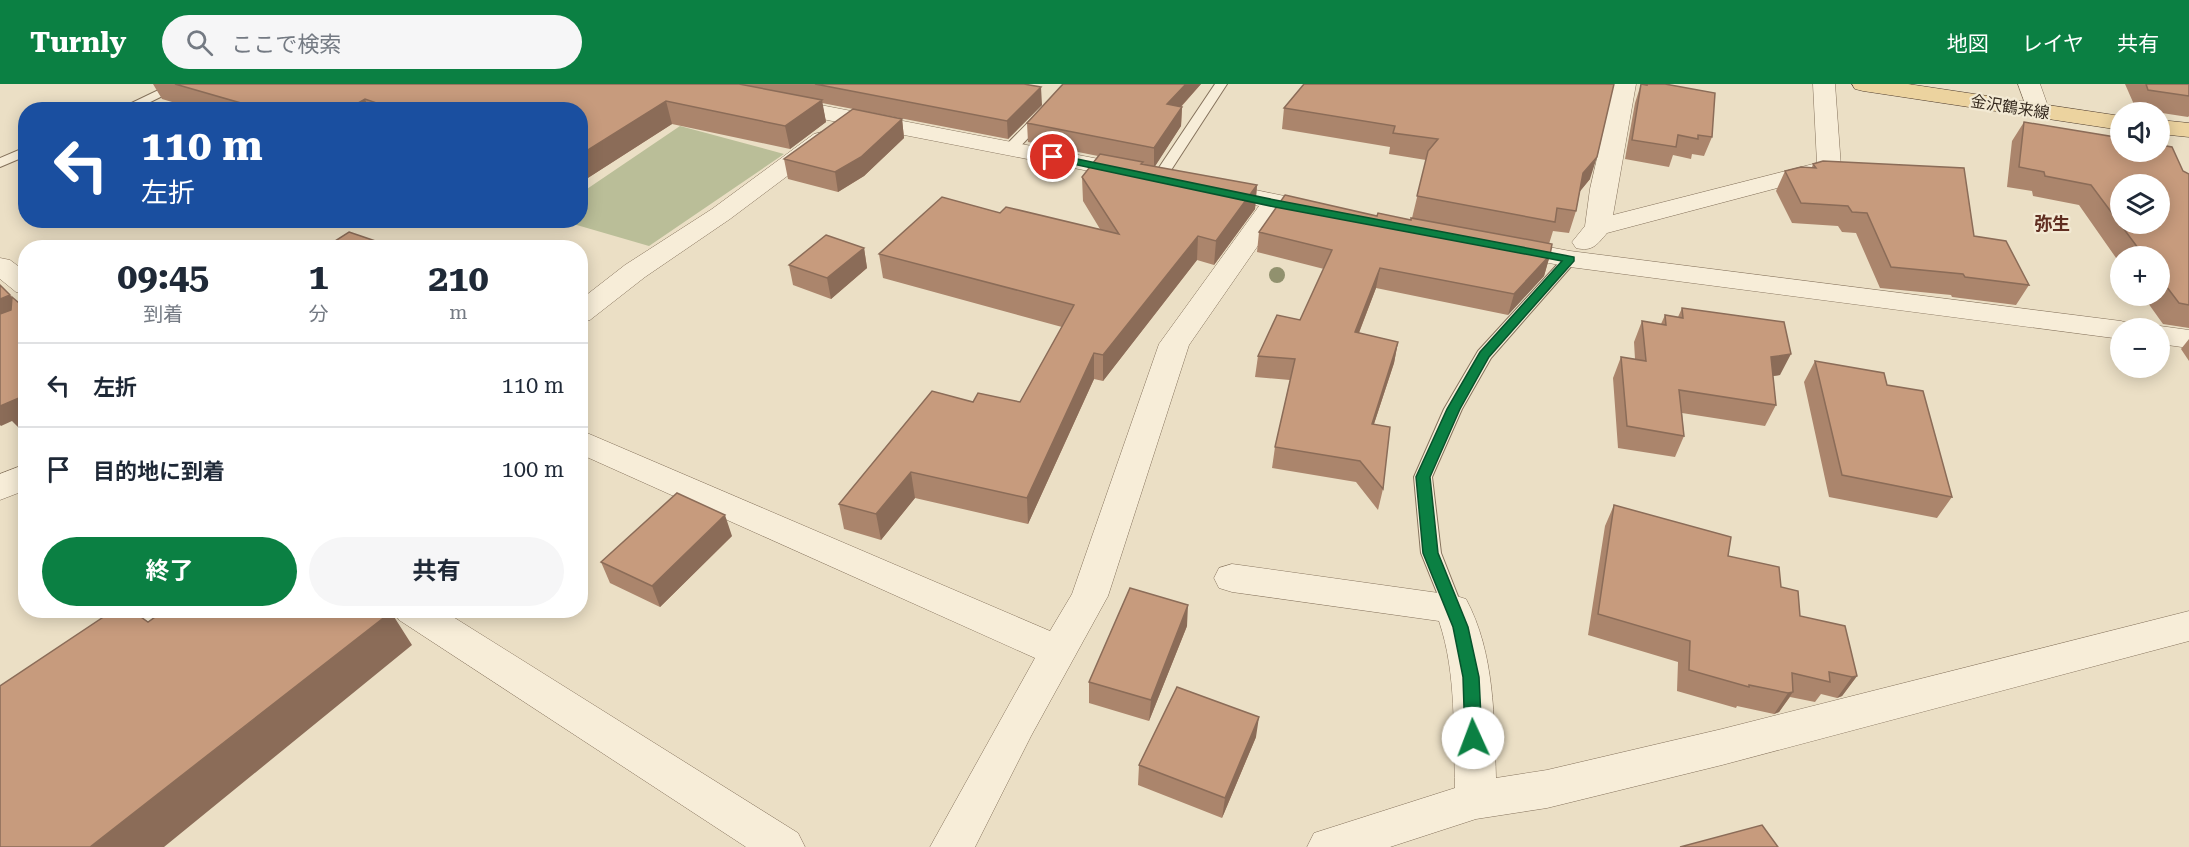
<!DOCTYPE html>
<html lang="ja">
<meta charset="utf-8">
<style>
:root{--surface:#fff;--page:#f6f6f7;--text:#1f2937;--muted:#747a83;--line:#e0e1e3;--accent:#0b8043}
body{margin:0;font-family:"Roboto Serif","Noto Sans JP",serif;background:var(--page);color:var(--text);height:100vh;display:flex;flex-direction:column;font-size:22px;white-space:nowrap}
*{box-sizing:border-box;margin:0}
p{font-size:20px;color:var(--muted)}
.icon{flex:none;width:33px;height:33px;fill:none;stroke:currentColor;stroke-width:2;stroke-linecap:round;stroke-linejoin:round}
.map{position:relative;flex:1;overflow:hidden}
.panel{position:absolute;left:18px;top:156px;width:570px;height:378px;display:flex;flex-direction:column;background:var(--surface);border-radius:24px;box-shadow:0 3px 15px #0003}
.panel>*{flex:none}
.guide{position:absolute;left:18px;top:18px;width:570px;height:126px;border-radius:24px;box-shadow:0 3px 15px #0003;background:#1a4fa0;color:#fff;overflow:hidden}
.fabs{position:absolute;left:2110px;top:18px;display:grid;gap:12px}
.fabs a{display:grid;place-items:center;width:60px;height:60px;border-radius:50%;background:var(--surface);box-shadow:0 3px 15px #0003;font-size:30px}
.pin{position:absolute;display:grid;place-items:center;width:51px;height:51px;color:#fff;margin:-26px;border:3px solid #fff;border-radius:50%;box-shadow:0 2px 6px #0007}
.me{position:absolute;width:66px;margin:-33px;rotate:358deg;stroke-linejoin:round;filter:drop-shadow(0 0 4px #0008)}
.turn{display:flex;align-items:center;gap:21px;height:126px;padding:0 24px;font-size:27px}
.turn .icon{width:78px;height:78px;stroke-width:2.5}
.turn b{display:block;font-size:42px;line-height:51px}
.eta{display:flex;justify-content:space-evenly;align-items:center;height:102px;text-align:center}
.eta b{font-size:36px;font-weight:700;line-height:42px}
.primary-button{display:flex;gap:12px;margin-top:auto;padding:12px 24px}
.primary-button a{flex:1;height:69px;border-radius:36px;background:var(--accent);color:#fff;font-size:24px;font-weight:700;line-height:69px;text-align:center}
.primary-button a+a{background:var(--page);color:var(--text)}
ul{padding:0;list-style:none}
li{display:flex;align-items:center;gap:18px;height:84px;padding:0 24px;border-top:2px solid var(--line)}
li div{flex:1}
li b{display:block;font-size:22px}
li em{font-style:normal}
header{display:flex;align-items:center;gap:36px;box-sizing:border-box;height:84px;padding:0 30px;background:var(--accent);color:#fff}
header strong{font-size:28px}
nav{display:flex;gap:33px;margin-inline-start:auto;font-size:21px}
.search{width:420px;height:54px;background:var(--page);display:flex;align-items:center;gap:15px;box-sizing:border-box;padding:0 21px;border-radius:33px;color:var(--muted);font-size:22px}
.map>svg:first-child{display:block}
.cemetery{fill:#babe98}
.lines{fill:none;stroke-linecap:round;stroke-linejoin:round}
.lane-casing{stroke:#85725c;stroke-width:2}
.street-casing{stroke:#85725c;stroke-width:1}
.primary-casing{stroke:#534030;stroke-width:1}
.lane{fill:#f7edd8;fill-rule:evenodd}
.street{fill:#f7edd8;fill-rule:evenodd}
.primary{fill:#ecd39f;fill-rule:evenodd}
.tree{fill:#91916e}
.wall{fill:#ab856c}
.shaded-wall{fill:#8b6c58}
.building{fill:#c79b7d;stroke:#8b6c58;stroke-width:1.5;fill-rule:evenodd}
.route{fill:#0b8043;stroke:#07532c;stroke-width:1.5}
.labels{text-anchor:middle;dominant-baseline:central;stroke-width:4.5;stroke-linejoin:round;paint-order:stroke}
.far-street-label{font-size:16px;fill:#362a1f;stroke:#f3ead4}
.far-neighbourhood-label{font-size:18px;font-weight:bold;fill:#602e21;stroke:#f3ead4}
</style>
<header>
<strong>Turnly</strong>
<div class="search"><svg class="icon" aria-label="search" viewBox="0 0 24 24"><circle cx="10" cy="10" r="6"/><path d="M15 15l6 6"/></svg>ここで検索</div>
<nav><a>地図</a><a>レイヤ</a><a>共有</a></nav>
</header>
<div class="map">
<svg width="2189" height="763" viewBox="0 0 2189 763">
<rect width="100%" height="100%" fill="#ebdfc5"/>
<path class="cemetery" d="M 680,42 L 784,70 L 649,162 L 563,137 L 580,136 L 581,109 Z"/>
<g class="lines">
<defs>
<path id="lane" d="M 171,0 L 187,0 L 134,26 L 117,26 Z
M 1066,0 L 1079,0 L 1015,68 L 1005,68 L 1003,65 L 1005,62 Z
M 1215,0 L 1227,0 L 1164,97 L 1154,97 L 1152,94 Z
M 26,63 L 26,72 L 0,83 L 0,74 Z
M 1570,171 L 1577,175 L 1575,178 L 1491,274 L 1462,325 L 1432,393 L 1441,469 L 1463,525 L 1460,531 L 1453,533 L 1446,531 L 1421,469 L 1414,393 L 1444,325 L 1478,267 L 1565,172 Z"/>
<path id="street" d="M 1614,0 L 1636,0 L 1613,131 L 1817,79 L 1813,0 L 1835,0 L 1841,83 L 1838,88 L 1607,149 C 1597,161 1592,168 1576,164 L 1572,158 L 1585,142 L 1590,105 Z
M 2018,0 L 2040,0 L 2050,28 L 2046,33 L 2038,35 L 2030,33 Z
M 779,13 L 1135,82 L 1144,84 L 1147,89 L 1144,94 L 1135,96 L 771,25 L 768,20 L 771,15 Z
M 822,48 L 830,50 L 834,55 L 830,60 L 730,135 L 645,193 L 590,236 L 580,239 L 580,216 L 625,181 L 712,125 L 814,50 Z
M 1212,97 L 1323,120 L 1332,123 L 1336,128 L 1332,133 L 1323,136 L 1282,127 L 1189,261 L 1108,512 L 1031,652 L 975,763 L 930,763 L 1035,574 L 580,370 L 580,346 L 1050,547 L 1072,510 L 1159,260 L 1259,122 L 1203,110 L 1199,105 L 1203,100 Z
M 1506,155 L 1570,167 L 2121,237 L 2131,240 L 2135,244 L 2121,244 L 2121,255 L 1570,183 L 1497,169 L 1493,163 L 1497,157 Z
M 0,174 L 10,176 L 26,188 L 26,210 L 16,208 L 0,195 Z
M 2160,242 L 2189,246 L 2189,264 L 2160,260 L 2160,244 L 2150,244 Z
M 26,380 L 26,406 L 0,416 L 0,390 Z
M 1232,480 L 1453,511 L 1466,515 C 1495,569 1494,634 1496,694 L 1547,686 L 1722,645 L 2189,527 L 2189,557 L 1722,681 L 1547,724 L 1476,735 L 1390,763 L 1307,763 L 1314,749 L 1455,704 C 1453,648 1457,591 1439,537 L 1232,508 L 1219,504 L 1214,494 L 1219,484 Z
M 119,526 L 169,526 L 164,536 L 113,567 L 100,571 L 87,567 L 81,556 L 87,545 Z
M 394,526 L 442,526 L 798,749 L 805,763 L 746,763 L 399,536 Z"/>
<path id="primary" d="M 1852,0 L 1908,0 L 2121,32 L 2121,46 L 1863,7 L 1855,5 Z
M 2160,36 L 2189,39 L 2189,53 L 2160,50 Z"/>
</defs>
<use href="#lane" class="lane-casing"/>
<use href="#street" class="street-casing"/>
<use href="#primary" class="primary-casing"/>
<use href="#lane" class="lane"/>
<use href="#street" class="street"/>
<use href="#primary" class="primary"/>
</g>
<circle class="tree" cx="1277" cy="191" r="8"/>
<path class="wall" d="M 153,0 L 1024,0 L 1042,21 L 1008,55 L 822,19 L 826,38 L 790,65 L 672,40 L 580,99 L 580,26 L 199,26 L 162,15 Z
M 1063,0 L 1201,0 L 1181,23 L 1182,23 L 1181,42 L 1154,83 L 1257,101 L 1255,125 L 1214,181 L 1197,176 L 1103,297 L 1094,295 L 1028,440 L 915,414 L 881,456 L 844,445 L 839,420 L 973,318 L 1020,318 L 1062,243 L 883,194 L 879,170 L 1000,129 L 1100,145 L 1083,117 L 1082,93 L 1098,72 L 1028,58 L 1027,39 Z
M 1304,0 L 1590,95 L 1580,107 L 1576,127 L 1569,149 L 1553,147 L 1549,160 L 1550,171 L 1544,192 L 1508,231 L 1376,204 L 1359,249 L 1398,258 L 1394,279 L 1374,340 L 1383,405 L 1378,426 L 1356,398 L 1272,384 L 1275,363 L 1290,296 L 1255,293 L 1258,272 L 1300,236 L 1324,185 L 1257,168 L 1259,148 L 1377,132 L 1411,136 L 1412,134 L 1426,76 L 1389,70 L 1390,63 L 1282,45 L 1284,24 Z
M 1641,0 L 1646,1 L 1647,0 L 1712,53 L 1704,72 L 1692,70 L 1691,75 L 1673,71 L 1669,83 L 1625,75 L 1635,19 Z
M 2125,0 L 2189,0 L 2189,32 L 2188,33 L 2136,25 Z
M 902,35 L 904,54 L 864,92 L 838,108 L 788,95 L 784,75 Z
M 2024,38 L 2183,87 L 2189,90 L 2189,244 L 2163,240 L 2143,212 L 2160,212 L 2160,172 L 2121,172 L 2121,181 L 2079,121 L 2033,112 L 2032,107 L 2007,103 L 2012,57 Z
M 1813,80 L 1974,152 L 2029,201 L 2016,221 L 1952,213 L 1951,211 L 1880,204 L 1856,149 L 1842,148 L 1838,142 L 1792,139 L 1776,107 L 1785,87 L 1812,83 Z
M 864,164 L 867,184 L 831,215 L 793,201 L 789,181 Z
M 1682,224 L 1780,291 L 1773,292 L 1776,321 L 1765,342 L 1682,329 L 1684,352 L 1675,373 L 1618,364 L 1613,294 L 1621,273 L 1635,275 L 1634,258 L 1642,237 L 1661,240 L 1665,231 L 1678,233 Z
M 2189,255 L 2189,277 L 2181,265 Z
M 1815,277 L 1887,301 L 1952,413 L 1937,434 L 1829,413 L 1804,298 Z
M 1614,421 L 1728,472 L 1781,503 L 1800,532 L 1857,592 L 1842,612 L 1837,614 L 1821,610 L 1815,618 L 1790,613 L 1779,628 L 1774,630 L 1737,622 L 1736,624 L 1677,607 L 1678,578 L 1588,551 L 1605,442 Z
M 732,452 L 660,523 L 610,499 L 601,478 Z
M 1187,542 L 1149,637 L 1089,619 L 1089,598 Z
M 1256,653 L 1222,734 L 1138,701 L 1139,681 Z"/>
<path class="shaded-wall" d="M 1186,0 L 1201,0 L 1166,39 L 1167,20 Z
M 1041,3 L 1042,21 L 1008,55 L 1007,37 Z
M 365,15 L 369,26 L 346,26 Z
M 822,16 L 826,38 L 790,65 L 785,42 Z
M 666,17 L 672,40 L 580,99 L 580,71 Z
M 1182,23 L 1181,42 L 1154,84 L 1154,64 Z
M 902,35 L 904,54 L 864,92 L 838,108 L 835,88 Z
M 1597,73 L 1590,95 L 1577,111 L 1583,89 Z
M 1257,101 L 1255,125 L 1214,181 L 1216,157 Z
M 1198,152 L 1197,176 L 1103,297 L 1103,271 Z
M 864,164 L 867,184 L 831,215 L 827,194 Z
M 1550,171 L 1544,192 L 1508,231 L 1514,210 Z
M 1380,184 L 1376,204 L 1351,269 L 1355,248 Z
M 10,211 L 26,231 L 0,242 L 0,215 Z
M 1398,258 L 1394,279 L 1367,361 L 1372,340 Z
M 1094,269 L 1094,295 L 1028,440 L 1027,414 Z
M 1791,270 L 1780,291 L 1760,294 L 1771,273 Z
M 26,311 L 26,340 L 18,343 L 12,337 L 1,342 L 0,341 L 0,321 Z
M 911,388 L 915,414 L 881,456 L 876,430 Z
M 725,431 L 732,452 L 660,523 L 652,502 Z
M 1188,521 L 1187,542 L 1149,637 L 1151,616 Z
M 391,528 L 412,561 L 164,763 L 90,763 Z
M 1857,592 L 1842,612 L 1837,614 L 1852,593 Z
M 1793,608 L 1779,628 L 1774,630 L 1788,609 Z
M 1259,633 L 1256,653 L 1222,734 L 1225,714 Z"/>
<path class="building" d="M 175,0 L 739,0 L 822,16 L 785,42 L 666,17 L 580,71 L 580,26 L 397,26 L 365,15 L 346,26 L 265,26 Z
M 815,0 L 1024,0 L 1041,3 L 1007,37 Z
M 1063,0 L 1186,0 L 1167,20 L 1182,23 L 1154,64 L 1027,39 Z
M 1304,0 L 1614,0 L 1597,73 L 1583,89 L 1576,127 L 1557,124 L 1555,138 L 1417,112 L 1428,67 L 1438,55 L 1393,49 L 1395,42 L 1284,24 Z
M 1641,0 L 1647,1 L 1647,0 L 1665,0 L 1715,9 L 1712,53 L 1698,51 L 1698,55 L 1678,51 L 1676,63 L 1632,56 Z
M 2146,0 L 2189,0 L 2189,12 L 2148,6 Z
M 853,25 L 902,35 L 861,73 L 835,88 L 784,75 Z
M 2024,38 L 2121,54 L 2121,68 L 2160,68 L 2160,61 L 2172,63 L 2183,87 L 2189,90 L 2189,221 L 2179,219 L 2160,194 L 2160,172 L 2144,172 L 2091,101 L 2045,92 L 2044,88 L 2019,83 ZM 2121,100 L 2160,100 L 2160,140 L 2121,140 Z
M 1100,70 L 1143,78 L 1141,80 L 1257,101 L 1216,157 L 1198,152 L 1103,271 L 1094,269 L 1027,414 L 911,388 L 876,430 L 839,420 L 932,307 L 973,318 L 978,309 L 1020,318 L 1074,221 L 879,170 L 942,113 L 1000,129 L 1006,123 L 1119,150 L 1082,93 Z
M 1823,77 L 1964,84 L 1974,152 L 2006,157 L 2029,201 L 1965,193 L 1963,190 L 1891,183 L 1867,129 L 1852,128 L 1848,122 L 1801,119 L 1785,87 L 1801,83 L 1816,84 L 1813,80 Z
M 1285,111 L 1377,132 L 1378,129 L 1411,136 L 1411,134 L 1552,160 L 1550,171 L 1514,210 L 1380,184 L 1355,248 L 1398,258 L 1372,340 L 1390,343 L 1383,405 L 1360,377 L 1275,363 L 1295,275 L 1258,272 L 1277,231 L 1300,236 L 1332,166 L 1259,148 Z
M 349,148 L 396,164 L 324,164 Z
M 826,151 L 864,164 L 827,194 L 789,181 Z
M 0,201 L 10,211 L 0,215 Z
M 12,213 L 26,225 L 26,311 L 0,322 L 0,230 L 11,226 Z
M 1682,224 L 1784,238 L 1791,270 L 1771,273 L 1776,321 L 1679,306 L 1684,352 L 1627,342 L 1621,273 L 1646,277 L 1642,237 L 1666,241 L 1665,231 L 1683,234 Z
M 1815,277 L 1884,289 L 1887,301 L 1923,307 L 1952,413 L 1842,391 Z
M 677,409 L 725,431 L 652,502 L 601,478 Z
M 1614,421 L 1731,453 L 1728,472 L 1779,483 L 1781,503 L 1798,507 L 1800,532 L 1845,542 L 1857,592 L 1852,593 L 1829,588 L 1830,598 L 1792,589 L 1793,608 L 1788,609 L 1749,601 L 1749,603 L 1689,586 L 1690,557 L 1598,530 Z
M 1130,504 L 1188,521 L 1151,616 L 1089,598 Z
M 114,526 L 131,526 L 148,538 L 165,526 L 388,526 L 391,528 L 90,763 L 0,763 L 0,602 Z
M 1177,603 L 1259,633 L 1225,714 L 1139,681 Z
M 1762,741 L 1778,763 L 1680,763 Z"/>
<path class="route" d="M 1053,70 L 1275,116 L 1574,173 L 1574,177 L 1489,273 L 1460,325 L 1430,393 L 1438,469 L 1468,543 L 1479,593 L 1482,654 L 1479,659 L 1473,662 L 1467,659 L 1465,654 L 1463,593 L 1453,543 L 1423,469 L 1416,393 L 1447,325 L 1480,268 L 1562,177 L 1275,123 L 1049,75 L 1049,71 Z"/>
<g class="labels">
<g class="far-street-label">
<text transform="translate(2010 23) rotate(9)">金沢鶴来線</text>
</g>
<g class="far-neighbourhood-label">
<text x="2052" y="139">弥生</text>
</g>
</g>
</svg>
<div class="fabs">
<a><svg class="icon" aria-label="sound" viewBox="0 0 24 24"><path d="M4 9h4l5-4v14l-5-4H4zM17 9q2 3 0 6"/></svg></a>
<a><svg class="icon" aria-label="layers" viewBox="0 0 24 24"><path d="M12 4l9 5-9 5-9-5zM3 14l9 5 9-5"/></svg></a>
<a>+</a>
<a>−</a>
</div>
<div class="pin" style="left:1053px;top:73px;background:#d93025"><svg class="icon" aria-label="arrive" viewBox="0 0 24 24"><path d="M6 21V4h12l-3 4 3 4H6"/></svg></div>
<svg class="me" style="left:1473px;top:654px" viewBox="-20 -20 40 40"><circle r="19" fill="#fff"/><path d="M0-13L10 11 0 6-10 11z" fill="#0b8043"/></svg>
<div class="guide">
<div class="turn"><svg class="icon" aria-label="left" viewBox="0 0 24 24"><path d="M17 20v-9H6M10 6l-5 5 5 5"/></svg><div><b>110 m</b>左折</div></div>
</div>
<section class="panel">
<div class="eta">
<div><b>09:45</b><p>到着</p></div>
<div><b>1</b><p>分</p></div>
<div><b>210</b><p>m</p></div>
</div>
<ul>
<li><svg class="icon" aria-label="left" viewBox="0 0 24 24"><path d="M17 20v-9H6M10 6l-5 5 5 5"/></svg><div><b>左折</b></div><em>110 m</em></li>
<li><svg class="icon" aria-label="arrive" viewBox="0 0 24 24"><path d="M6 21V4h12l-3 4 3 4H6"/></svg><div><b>目的地に到着</b></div><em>100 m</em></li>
</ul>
<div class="primary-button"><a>終了</a><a>共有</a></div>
</section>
</div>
